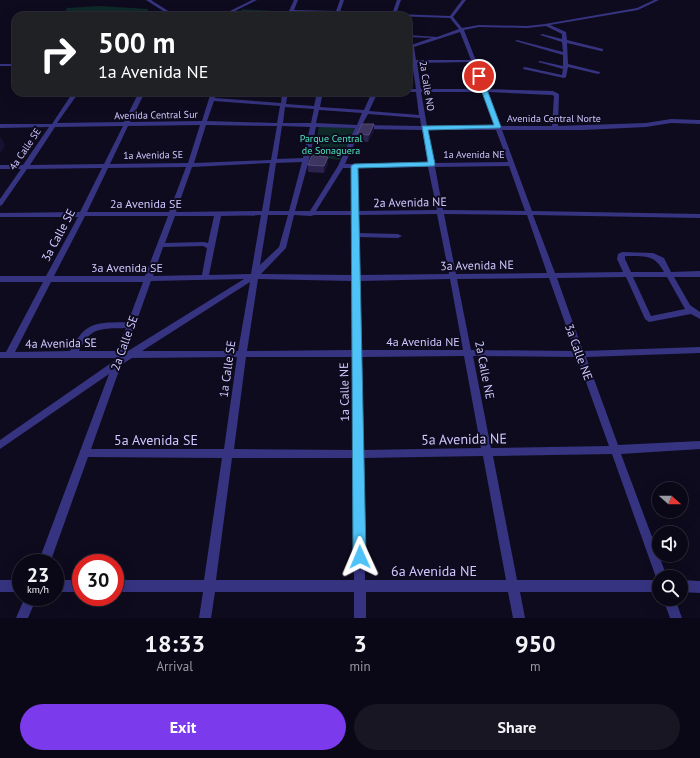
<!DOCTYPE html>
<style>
:root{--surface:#0a0816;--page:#181623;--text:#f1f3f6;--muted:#999aa1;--line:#2a2935;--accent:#7c3aed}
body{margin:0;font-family:"PT Sans",sans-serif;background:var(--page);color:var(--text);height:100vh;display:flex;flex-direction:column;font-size:15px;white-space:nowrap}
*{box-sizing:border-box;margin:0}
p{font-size:13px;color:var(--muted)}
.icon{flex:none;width:22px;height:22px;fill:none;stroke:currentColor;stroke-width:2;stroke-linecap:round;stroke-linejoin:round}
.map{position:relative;height:618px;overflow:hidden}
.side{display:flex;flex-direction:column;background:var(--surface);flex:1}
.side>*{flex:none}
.hud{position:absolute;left:12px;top:12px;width:400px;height:84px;border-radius:12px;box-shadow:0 4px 16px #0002,0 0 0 1px var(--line);background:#202124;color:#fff;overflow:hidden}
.needle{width:26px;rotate:111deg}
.fabs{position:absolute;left:652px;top:482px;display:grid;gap:8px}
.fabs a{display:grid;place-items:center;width:36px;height:36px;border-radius:50%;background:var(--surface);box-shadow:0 4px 16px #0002,0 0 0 1px var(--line);font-size:20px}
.speed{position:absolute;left:12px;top:554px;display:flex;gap:8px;font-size:20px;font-weight:700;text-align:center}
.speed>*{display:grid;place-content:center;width:52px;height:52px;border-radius:50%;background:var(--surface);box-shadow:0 4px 16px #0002,0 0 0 1px var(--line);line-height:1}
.speed small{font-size:10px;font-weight:400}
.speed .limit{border:6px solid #d22;background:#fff;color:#111}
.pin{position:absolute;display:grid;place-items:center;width:34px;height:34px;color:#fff;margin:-17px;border:2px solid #fff;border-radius:50%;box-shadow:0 1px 4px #0007}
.me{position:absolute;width:44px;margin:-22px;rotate:359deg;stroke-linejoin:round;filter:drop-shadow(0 0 3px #0008)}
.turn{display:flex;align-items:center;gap:14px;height:84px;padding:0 20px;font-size:18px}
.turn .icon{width:52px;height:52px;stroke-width:2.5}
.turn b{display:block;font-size:28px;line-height:34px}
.eta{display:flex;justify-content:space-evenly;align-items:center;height:68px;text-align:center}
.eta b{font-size:24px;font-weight:800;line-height:28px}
.button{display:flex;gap:8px;margin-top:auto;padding:8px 20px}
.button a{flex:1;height:46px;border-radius:24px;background:var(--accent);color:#fff;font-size:16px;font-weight:800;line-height:46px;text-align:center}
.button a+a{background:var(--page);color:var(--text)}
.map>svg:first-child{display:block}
.green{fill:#0e2928}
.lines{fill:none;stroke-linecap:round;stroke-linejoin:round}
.minor{fill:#363480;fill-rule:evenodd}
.wall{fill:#2b224d}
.shaded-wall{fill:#181232}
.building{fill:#3d3460;stroke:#544b79}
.route{fill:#4fc3f7;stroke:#337fa1}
.labels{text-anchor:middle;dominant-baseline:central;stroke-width:4;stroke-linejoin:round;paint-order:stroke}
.far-street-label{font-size:10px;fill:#cfc8ff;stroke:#0e0b1e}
.far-park-label{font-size:10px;fill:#50e4bf;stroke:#0e0b1e}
.street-label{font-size:12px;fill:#cfc8ff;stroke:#0e0b1e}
.near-street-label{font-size:14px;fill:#cfc8ff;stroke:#0e0b1e}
</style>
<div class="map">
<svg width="700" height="618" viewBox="0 0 700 618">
<rect width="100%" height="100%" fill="#0e0b1e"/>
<path class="green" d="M 100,6 L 148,9 L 146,16 L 63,16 L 67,8 Z
M 242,9 L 288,12 L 285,16 L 237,16 Z
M 319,126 L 355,128 L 340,160 L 314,157 Z"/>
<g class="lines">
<path class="minor" d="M 146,0 L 151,0 L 176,16 L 171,16 Z
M 252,0 L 257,0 L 225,16 L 220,16 Z
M 294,0 L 298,0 L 294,10 L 336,11 L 340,0 L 344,0 L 340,12 L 392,14 L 397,0 L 401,0 L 396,14 L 450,16 L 462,0 L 466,0 L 453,17 L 462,28 L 479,25 L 527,26 L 545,24 L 637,8 L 654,0 L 659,0 L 638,10 L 550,25 L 566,32 L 567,40 L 603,49 L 603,51 L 601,51 L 567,43 L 568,64 L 600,72 L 600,73 L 598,74 L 568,67 L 566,77 L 564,78 L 523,69 L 523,68 L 525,67 L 562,75 L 563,69 L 538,62 L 540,61 L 563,66 L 563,55 L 515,41 L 517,40 L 563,52 L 562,42 L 540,35 L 542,34 L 562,39 L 562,34 L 546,26 L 527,28 L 479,27 L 464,30 L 487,89 L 553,91 L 559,94 L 558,126 L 646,123 L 671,119 L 700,120 L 700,124 L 671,123 L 646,127 L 583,130 L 502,130 L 532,211 L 700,214 L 700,218 L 533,215 L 555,273 L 623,272 L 617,259 L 618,254 L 622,252 L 653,253 L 664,258 L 671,272 L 700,271 L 700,277 L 674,277 L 690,305 L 700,312 L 700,319 L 691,314 L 649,322 L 645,319 L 626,277 L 557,278 L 583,351 L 700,347 L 700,353 L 586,357 L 618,445 L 700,441 L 700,449 L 621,454 L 667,577 L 659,577 L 659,592 L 520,592 L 525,618 L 513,618 L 508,592 L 366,592 L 366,618 L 354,618 L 354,592 L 215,592 L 211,618 L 199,618 L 203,592 L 115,592 L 115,580 L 204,580 L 222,458 L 88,457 L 50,563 L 38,563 L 109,374 L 0,449 L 0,440 L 114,361 L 115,358 L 0,358 L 0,352 L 6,352 L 43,282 L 0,282 L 0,276 L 46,276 L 78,217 L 0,217 L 0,213 L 80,212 L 102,168 L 27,169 L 2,205 L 0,206 L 0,199 L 21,169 L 0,169 L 0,165 L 23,165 L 49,127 L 0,128 L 0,124 L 52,124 L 73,92 L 180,92 L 177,94 L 144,94 L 130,122 L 202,121 L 211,92 L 217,92 L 215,98 L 281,103 L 282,92 L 288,92 L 286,104 L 314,106 L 317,92 L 323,92 L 320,107 L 364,110 L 372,92 L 378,92 L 369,111 L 419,115 L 416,92 L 406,92 L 408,92 L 408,89 L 416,89 L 412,63 L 408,63 L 408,61 L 412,61 L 410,49 L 408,49 L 408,46 L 432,38 L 408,37 L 408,35 L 437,37 L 459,29 L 450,18 L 340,14 L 339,16 L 335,16 L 336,14 L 293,12 L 291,16 L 289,16 L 289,11 ZM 460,32 L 471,60 L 416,60 L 414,47 ZM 472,62 L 481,89 L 421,89 L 417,63 ZM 421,92 L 483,92 L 495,126 L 427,126 ZM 488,92 L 552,95 L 554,96 L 552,126 L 500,126 ZM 138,94 L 124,122 L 57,123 L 77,95 ZM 214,101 L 280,106 L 277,123 L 207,121 ZM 285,107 L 314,109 L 311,123 L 283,123 ZM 319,110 L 362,113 L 357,125 L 316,123 ZM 368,114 L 420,118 L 421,126 L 362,125 ZM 200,125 L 188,163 L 110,164 L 128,126 ZM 206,125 L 277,126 L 271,160 L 194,163 ZM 123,126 L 104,164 L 30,165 L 55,127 ZM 282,126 L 310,127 L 303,158 L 277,159 ZM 316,127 L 355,128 L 338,166 L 310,211 L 295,211 L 309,160 ZM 361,129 L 422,130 L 428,163 L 345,164 ZM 427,130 L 496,130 L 508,162 L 434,163 ZM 302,162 L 289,211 L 269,211 L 276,163 ZM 270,163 L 262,211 L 176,212 L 192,167 ZM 509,166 L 525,211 L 443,210 L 435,167 ZM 186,167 L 169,212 L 87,212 L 108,168 ZM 428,167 L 437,210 L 358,211 L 357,168 ZM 343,168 L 351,168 L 351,211 L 316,211 ZM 437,214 L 449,274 L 359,275 L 358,237 L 398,238 L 402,236 L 398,234 L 358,233 L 358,215 ZM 444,214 L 527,215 L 547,273 L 456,274 ZM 261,215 L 251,274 L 209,275 L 221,216 ZM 268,215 L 288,215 L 279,247 L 260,265 ZM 294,215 L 311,216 L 314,215 L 351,215 L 352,275 L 261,274 L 286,248 ZM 85,216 L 168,216 L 145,276 L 54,276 ZM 175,216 L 214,216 L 208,243 L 204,242 L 165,243 ZM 203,246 L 207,248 L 202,275 L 153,276 L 163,247 ZM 625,256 C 644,257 654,253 664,272 L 631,272 L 625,259 ZM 633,277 L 667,277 L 685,309 L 651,316 ZM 549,278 L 575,351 L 471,350 L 457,279 ZM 244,279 L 128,351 L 126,351 L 151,281 ZM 258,279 L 352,281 L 352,350 L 247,351 ZM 450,279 L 463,350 L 361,350 L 359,281 ZM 51,282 L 143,282 L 128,322 C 97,323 86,320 70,351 L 15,352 ZM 250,282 L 238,351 L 142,351 ZM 126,328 L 117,351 L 79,351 C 91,326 101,329 126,328 ZM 464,356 L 481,448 L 363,450 L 361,357 ZM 473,356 L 577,357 L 609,446 L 491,448 ZM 237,357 L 224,449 L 91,449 L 121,365 L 132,358 ZM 246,357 L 352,357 L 353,450 L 234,449 ZM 612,454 L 657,580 L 517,580 L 493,456 ZM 483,456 L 506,580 L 365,580 L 363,458 ZM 232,458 L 353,458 L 354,580 L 216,580 Z
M 0,64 L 16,64 L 16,66 L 0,66 Z
M 0,580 L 21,580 L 21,592 L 0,592 Z
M 55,580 L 81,580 L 81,592 L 55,592 Z
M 681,580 L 700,581 L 700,593 L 681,592 Z
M 25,597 L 37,597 L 28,618 L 16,618 Z
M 663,599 L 675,599 L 682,618 L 670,618 Z"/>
</g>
<path class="wall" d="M 374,131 L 368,142 L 357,141 L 357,134 Z
M 328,157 L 328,164 L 324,173 L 308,172 L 308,165 Z"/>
<path class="shaded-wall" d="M 374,124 L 374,131 L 368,142 L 369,135 Z
M 1,137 L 5,146 L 0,153 L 0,138 Z
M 328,157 L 328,164 L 324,173 L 324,166 Z"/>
<path class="building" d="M 362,124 L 374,124 L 369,135 L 357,134 Z
M 312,155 L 328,157 L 324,166 L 308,165 Z"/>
<path class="route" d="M 479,74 L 482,76 L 501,127 L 500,128 L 428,130 L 435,164 L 434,166 L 358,168 L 366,557 L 364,561 L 360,563 L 355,561 L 353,557 L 351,166 L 354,164 L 428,162 L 422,126 L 494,125 L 476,76 Z"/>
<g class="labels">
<g class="far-street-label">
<text transform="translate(427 86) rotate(81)">2a Calle NO</text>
<text transform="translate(156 115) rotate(-1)">Avenida Central Sur</text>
<text x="554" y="118">Avenida Central Norte</text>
<text transform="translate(25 149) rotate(-56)">4a Calle SE</text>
<text x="474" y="154">1a Avenida NE</text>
<text transform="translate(153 155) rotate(-1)">1a Avenida SE</text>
</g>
<g class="far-park-label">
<text x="331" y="138">Parque Central<tspan x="331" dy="12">de Sonaguera</tspan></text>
</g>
<g class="street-label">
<text transform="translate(410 202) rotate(-1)">2a Avenida NE</text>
<text x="146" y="203">2a Avenida SE</text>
<text transform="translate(58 235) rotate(-62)">3a Calle SE</text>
<text transform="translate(477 265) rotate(-1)">3a Avenida NE</text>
<text x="127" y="267">3a Avenida SE</text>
<text x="423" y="341">4a Avenida NE</text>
<text transform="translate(61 343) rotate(-1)">4a Avenida SE</text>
<text transform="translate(124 343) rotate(-70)">2a Calle SE</text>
<text transform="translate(579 352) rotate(70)">3a Calle NE</text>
<text transform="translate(227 369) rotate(-82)">1a Calle SE</text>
<text transform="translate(485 370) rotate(79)">2a Calle NE</text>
<text transform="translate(344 392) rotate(-91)">1a Calle NE</text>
</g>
<g class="near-street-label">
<text transform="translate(464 439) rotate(-1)">5a Avenida NE</text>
<text x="156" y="440">5a Avenida SE</text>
<text x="434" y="571">6a Avenida NE</text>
</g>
</g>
</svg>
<div class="fabs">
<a><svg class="needle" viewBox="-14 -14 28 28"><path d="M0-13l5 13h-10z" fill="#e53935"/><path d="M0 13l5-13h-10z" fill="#999aa1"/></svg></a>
<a><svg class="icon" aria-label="sound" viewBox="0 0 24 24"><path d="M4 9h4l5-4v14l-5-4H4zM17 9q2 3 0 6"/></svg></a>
<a><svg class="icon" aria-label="search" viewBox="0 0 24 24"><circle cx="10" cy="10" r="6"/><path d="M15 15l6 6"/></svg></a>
</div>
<div class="speed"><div>23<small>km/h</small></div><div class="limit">30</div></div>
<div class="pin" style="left:479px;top:76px;background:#d93025"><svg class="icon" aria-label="arrive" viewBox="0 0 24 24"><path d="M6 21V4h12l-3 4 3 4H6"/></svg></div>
<svg class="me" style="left:360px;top:557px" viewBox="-20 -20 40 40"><path d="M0-17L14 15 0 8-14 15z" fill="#4fc3f7" stroke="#fff" stroke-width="4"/></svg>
<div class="hud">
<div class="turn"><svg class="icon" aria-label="right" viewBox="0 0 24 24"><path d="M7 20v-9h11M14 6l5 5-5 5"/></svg><div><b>500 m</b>1a Avenida NE</div></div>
</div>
</div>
<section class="side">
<div class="eta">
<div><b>18:33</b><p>Arrival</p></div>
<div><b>3</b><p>min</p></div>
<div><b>950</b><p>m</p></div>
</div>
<div class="button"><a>Exit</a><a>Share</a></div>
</section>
